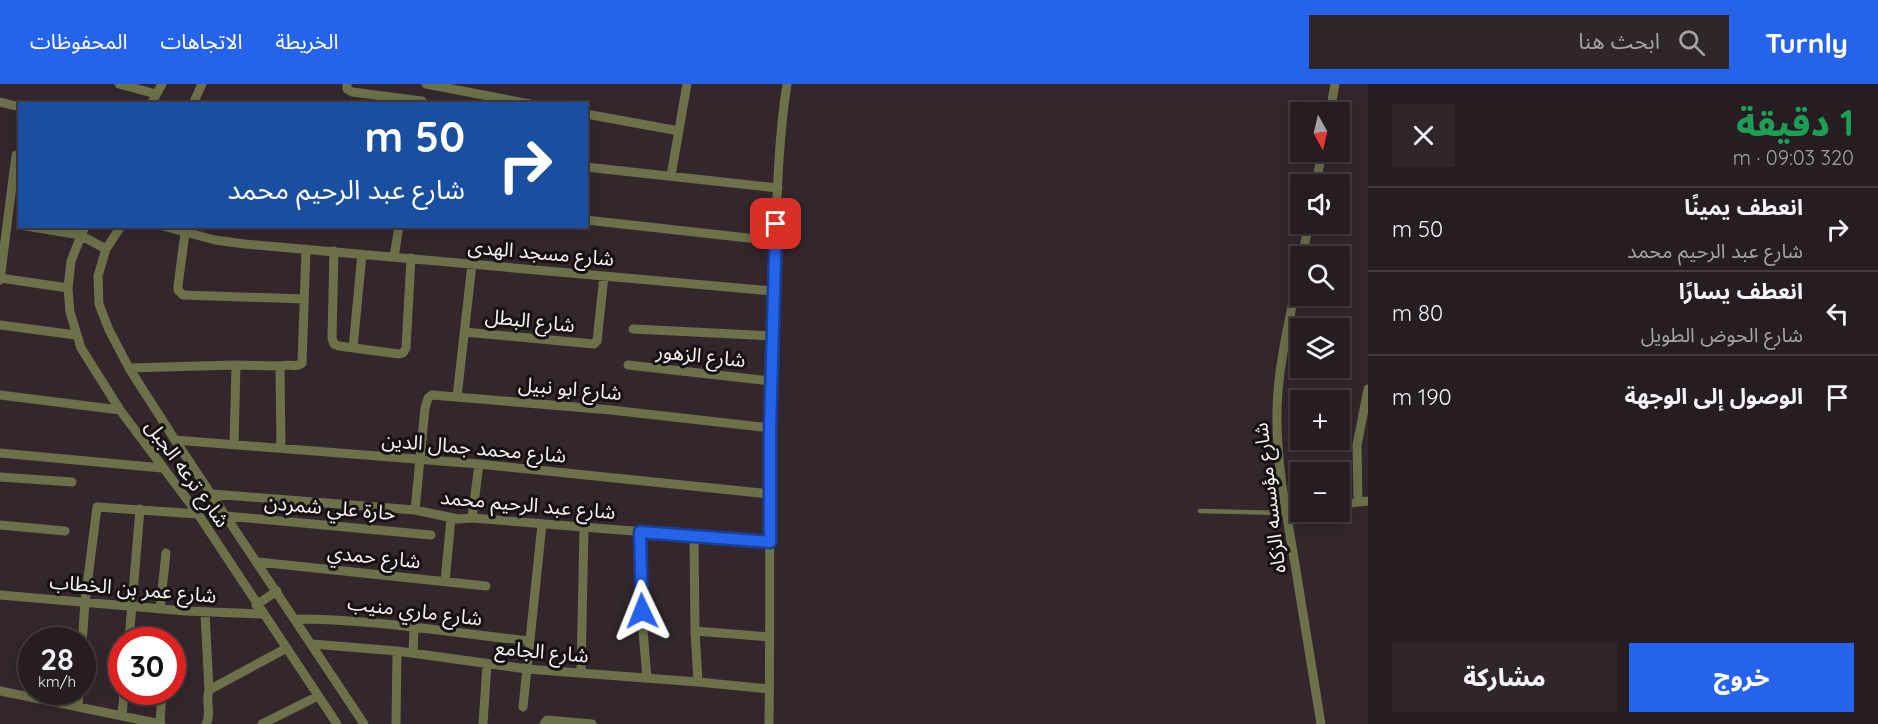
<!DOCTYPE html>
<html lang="ar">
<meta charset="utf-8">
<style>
:root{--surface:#261d22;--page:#2e262a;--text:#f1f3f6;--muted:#a4a2a5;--line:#423b40;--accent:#2563eb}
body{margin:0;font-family:Quicksand,"Noto Sans Arabic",sans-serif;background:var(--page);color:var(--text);direction:rtl;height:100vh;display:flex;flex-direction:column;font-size:22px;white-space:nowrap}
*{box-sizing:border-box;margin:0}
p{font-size:20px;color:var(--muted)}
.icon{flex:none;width:33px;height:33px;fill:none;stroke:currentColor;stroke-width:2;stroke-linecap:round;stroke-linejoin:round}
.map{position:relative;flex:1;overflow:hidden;direction:ltr}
.drawer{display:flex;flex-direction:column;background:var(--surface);width:510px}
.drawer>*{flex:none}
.guide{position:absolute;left:18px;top:18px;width:570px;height:126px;border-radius:0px;box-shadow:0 3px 15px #0003,0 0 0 2px var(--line);direction:rtl;background:#1a4fa0;color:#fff;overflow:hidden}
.needle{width:39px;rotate:172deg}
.buttons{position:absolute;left:1290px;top:18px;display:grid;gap:12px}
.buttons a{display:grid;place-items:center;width:60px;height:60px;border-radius:0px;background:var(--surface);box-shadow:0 3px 15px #0003,0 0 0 2px var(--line);font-size:30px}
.speed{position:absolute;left:18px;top:543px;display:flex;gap:12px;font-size:30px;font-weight:700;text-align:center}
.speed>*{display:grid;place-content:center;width:78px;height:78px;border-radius:50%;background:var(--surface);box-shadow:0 3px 15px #0003,0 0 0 2px var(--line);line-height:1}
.speed small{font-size:15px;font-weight:400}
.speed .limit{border:9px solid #d22;background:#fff;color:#111}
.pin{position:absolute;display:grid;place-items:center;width:51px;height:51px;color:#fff;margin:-26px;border-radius:12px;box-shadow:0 3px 9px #0006}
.me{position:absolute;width:66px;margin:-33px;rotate:358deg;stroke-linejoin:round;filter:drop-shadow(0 0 4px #0008)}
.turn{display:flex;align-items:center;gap:21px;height:126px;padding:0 24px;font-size:27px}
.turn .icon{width:78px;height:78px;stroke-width:2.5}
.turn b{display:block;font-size:42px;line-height:51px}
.round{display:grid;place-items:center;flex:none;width:63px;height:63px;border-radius:0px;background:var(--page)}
.summary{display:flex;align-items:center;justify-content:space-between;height:102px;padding:0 24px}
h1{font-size:36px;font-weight:800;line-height:45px;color:#1e9e55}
.cta{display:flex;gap:12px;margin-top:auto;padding:12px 24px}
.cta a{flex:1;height:69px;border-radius:0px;background:var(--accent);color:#fff;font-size:24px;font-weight:800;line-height:69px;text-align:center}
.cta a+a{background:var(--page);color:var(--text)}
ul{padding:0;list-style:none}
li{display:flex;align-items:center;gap:18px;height:84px;padding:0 24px;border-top:2px solid var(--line)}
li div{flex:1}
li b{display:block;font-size:22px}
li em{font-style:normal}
header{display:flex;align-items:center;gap:36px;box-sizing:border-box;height:84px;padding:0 30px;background:var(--accent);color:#fff}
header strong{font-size:28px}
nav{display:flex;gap:33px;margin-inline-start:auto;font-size:21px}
.search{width:420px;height:54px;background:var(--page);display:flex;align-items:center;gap:15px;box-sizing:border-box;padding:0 21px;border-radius:0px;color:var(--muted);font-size:22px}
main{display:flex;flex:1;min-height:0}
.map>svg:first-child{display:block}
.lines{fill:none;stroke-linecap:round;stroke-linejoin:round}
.service{stroke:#6d7149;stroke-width:4.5}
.minor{stroke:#6d7149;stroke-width:9}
.route-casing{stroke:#184099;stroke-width:15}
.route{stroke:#2563eb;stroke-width:10}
.labels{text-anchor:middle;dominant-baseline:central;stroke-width:6;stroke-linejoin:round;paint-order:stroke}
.street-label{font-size:20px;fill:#faf1f5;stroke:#171114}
</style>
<header>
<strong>Turnly</strong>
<div class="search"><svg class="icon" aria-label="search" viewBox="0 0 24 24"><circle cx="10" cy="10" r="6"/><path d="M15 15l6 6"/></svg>ابحث هنا</div>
<nav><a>الخريطة</a><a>الاتجاهات</a><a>المحفوظات</a></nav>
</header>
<main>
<section class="drawer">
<div class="summary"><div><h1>1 دقيقة</h1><p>320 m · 09:03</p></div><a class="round"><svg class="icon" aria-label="close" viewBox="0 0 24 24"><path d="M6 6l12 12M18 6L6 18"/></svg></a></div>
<ul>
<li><svg class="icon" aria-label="right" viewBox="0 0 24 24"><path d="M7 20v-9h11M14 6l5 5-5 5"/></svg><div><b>انعطف يمينًا</b><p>شارع عبد الرحيم محمد</p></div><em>50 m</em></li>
<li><svg class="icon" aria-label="left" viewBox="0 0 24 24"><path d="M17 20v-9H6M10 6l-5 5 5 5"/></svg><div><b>انعطف يسارًا</b><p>شارع الحوض الطويل</p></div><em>80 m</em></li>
<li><svg class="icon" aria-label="arrive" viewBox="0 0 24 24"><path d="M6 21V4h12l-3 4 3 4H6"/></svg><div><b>الوصول إلى الوجهة</b></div><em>190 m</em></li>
</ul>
<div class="cta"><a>خروج</a><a>مشاركة</a></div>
</section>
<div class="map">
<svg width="1368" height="640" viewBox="0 0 1368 640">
<rect width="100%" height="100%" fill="#33272d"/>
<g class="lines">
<path class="service" d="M 1200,427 L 1286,429"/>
<path class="minor" d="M 119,0 L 156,10
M 347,0 L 347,5 L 352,8 L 422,17
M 426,0 L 530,20
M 0,18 L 20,23
M 151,20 L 162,0
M 193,20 L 202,0
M 1330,28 L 1335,0
M 586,30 L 679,47
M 586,83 L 778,104
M 671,92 L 687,0
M 1316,100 L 1322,68
M 586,136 L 775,157
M 26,142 L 80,151 L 106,165
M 85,142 L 71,177 L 68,204 L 70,228 L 81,264 L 120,326 L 198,430 L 337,640
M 121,142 L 106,165 L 98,192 L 99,220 L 109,246 L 129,284 L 175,356 L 364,640
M 163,142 L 215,156 L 245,160 L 773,207
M 185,149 L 178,202 L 178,206 L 183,211 L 304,215
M 334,167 L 332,254 L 334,260 L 339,262 L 399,270 L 403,269 L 406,264 L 411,174
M 1302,172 L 1309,140
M 394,173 L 399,142
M 1300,183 C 1291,231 1278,278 1277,327 C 1276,374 1285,422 1293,468 C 1302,526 1312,583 1321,640
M 0,194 L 68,204
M 0,196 L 16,71
M 0,241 L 76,251
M 633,245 L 772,252
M 464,248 L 594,260 L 597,257 L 604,192
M 353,264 L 362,170
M 628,281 L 771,297
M 129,284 L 236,281 L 281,282
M 0,311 L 120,326
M 457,313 L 472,180
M 175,356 L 479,380 L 770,410
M 234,360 L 236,281
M 281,364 L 280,283 C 286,278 296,285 302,279 L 306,165
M 0,369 L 162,384
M 0,393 L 72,398
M 212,410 L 415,426 L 458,435 L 472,434 L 769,458
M 1358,418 L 1357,361 L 1368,305
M 1340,420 L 1368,417
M 415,426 L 425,324 L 428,314 L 432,311 L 611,326 L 770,344
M 1286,429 L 1300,426
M 226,432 L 431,451
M 472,434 L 479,380
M 0,441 L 65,447
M 640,448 L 643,547 L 647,594
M 694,452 L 695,547 L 698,598
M 258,478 L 486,502
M 445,497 L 451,435
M 0,511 L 186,527 L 262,530
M 256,521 L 277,507
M 160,525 L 166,469
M 205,528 L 209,606
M 296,535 C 374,535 452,549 530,557
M 695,547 L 769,553
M 129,556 L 140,425
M 82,560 L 85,518 L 97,423 L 198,430
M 312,560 L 397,567 L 527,585 L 698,598 L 769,605
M 413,569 L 414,545
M 581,589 L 584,443
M 0,607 L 161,640
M 78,623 L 79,608
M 523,623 L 542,440
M 122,632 L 124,608
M 160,640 L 162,608
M 206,640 C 212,629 205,617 209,606 L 285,565
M 262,640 L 318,612
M 396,640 L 397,567
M 483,640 L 487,580
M 544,640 L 547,636 L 592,640
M 769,640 C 771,484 767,328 775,172 C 777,115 778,57 787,0"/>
</g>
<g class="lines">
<defs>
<path id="route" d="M 642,527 L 640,448 L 770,458 L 770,344 L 776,140"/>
</defs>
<use href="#route" class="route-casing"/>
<use href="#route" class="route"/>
</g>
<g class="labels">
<g class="street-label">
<text transform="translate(541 168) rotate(5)">شارع مسجد الهدى</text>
<text transform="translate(530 236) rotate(6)">شارع البطل</text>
<text transform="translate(701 271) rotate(6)">شارع الزهور</text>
<text transform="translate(570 304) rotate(5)">شارع ابو نبيل</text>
<text transform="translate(474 363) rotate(5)">شارع محمد جمال الدين</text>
<text transform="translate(188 389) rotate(54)">شارع ترعه الجبل</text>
<text transform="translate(1269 414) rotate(-97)">شارع مؤسسه الزكاه</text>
<text transform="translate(528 420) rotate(5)">شارع عبد الرحيم محمد</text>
<text transform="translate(330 423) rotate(5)">حارة علي شمردن</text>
<text transform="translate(374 472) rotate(6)">شارع حمدي</text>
<text transform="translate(133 504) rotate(5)">شارع عمر بن الخطاب</text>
<text transform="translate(415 526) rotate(7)">شارع ماري منيب</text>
<text transform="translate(542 567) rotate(5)">شارع الجامع</text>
</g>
</g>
</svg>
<div class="buttons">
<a><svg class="needle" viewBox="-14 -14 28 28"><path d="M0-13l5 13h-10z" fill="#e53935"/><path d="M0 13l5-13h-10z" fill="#a4a2a5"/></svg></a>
<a><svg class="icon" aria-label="sound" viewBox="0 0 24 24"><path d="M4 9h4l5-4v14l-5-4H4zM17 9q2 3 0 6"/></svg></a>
<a><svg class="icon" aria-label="search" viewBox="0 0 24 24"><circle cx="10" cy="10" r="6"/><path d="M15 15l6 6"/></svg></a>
<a><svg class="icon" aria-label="layers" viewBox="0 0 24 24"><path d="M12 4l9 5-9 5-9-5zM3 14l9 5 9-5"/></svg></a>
<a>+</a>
<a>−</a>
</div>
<div class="speed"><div>28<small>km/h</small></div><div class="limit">30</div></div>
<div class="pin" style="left:776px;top:140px;background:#d93025"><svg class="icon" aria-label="arrive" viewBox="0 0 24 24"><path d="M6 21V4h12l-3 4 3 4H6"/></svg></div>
<svg class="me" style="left:642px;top:527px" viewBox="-20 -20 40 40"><path d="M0-17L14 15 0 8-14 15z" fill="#2563eb" stroke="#fff" stroke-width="4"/></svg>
<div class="guide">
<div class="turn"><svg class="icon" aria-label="right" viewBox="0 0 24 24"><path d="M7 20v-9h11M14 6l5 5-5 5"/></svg><div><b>50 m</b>شارع عبد الرحيم محمد</div></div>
</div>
</div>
</main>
